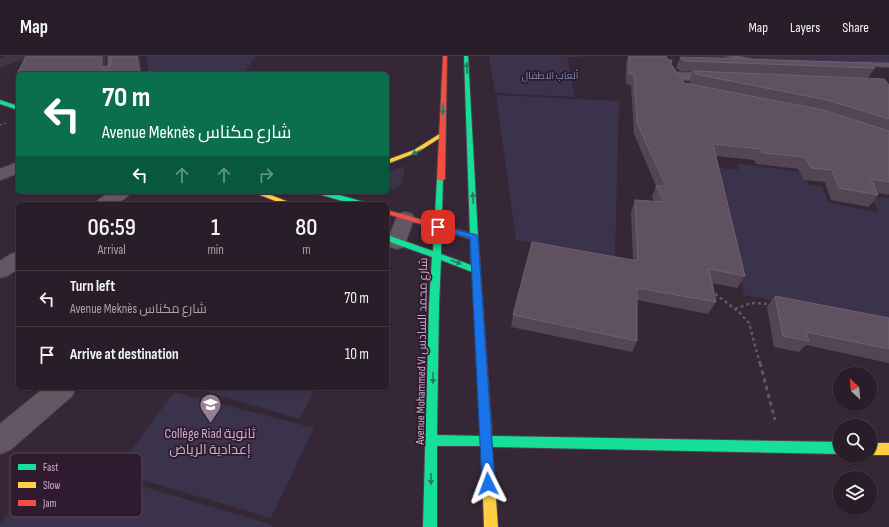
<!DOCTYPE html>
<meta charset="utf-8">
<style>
:root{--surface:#281d28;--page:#342a34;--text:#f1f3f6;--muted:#a5a2a8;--line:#443b45}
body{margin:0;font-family:"Sofia Sans Condensed",Cairo,sans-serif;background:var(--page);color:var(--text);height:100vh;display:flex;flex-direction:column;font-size:15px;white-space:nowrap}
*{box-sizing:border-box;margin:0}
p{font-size:13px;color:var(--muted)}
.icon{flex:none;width:22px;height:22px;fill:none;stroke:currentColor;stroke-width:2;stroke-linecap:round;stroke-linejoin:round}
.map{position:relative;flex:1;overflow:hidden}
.sheet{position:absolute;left:16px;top:146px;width:373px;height:188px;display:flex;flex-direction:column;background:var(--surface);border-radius:6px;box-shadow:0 1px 3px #0004,0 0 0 1px var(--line)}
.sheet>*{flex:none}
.guide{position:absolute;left:16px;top:16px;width:373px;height:122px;border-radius:6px;box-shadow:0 1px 3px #0004,0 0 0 1px var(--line);background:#0b6e4f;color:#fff;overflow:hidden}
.needle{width:26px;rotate:334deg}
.tools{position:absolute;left:833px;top:311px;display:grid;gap:8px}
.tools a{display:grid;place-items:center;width:44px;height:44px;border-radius:50%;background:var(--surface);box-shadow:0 1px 3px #0004,0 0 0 1px var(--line);font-size:20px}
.pin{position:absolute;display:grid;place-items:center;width:34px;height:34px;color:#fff;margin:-17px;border-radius:8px;box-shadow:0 2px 6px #0006}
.me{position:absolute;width:44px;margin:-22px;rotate:357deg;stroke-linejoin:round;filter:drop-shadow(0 0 3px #0008)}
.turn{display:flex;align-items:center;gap:14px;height:84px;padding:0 20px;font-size:18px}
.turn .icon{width:52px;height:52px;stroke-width:2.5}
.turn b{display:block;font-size:28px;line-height:34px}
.lanes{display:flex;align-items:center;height:38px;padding:0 20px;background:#0003;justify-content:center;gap:20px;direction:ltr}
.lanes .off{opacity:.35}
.eta{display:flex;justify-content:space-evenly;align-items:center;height:68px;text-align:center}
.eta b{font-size:24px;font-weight:600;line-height:28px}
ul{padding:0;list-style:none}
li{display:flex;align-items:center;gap:12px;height:56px;padding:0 20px;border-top:1px solid var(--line)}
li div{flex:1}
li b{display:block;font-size:15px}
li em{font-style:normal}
header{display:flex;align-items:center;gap:24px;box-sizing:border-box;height:56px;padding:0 20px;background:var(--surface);border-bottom:1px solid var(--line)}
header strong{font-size:19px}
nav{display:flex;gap:22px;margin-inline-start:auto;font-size:14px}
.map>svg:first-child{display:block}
.green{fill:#3b324b}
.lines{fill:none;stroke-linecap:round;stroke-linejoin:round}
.lane-casing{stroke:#4e434e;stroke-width:2}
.street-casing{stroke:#4e434e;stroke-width:2}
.fast-casing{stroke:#4f424f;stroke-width:2}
.slow-casing{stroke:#4f424f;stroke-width:2}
.jam-casing{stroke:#4f424f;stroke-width:2}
.path-far2{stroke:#625764;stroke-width:1.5;stroke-dasharray:2 2;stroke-linecap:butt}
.path-far1{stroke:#625764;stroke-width:2.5;stroke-dasharray:3 3;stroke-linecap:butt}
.path{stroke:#625764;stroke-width:3;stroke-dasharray:4 4;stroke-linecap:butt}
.lane{fill:#645763;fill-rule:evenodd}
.street{fill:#645763;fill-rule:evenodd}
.fast{fill:#16e098;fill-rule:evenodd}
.slow{fill:#ffcf43;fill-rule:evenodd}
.jam{fill:#f24e42;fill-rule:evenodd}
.wall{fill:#534553}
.shaded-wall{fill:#423442}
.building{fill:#5f515f;stroke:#70606f}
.oneway{fill:#237d64}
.route{fill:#1a73e8;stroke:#114b97}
.labels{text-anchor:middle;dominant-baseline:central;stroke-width:3.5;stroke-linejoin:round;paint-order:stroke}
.far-park-label{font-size:10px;fill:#7d8ba9;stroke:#301a30}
.street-label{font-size:12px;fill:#c8b0c6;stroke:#301a30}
.near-poi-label{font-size:14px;fill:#c8b0c6;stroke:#301a30}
.key{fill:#301a30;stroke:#5e475d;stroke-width:1}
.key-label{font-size:11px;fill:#c8b0c6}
</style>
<header>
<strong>Map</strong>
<nav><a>Map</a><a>Layers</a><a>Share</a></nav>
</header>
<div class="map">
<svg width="889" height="471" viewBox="0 0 889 471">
<rect width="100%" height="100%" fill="#352735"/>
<path class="green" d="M 146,0 L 256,0 L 245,16 L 233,18 L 149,18 Z
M 489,0 L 581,0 L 581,1 L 567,1 L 575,41 L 495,37 Z
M 701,0 L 889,0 L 889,12 L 702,7 Z
M 496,39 L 619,45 L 615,202 L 516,184 Z
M 737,107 L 801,116 L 809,129 L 822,130 L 828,146 L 878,157 L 872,140 L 889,142 L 889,266 L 744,239 L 719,112 L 738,114 Z
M 405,110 L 402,127 L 395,133 L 387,134 L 387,116 Z
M 195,332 L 316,332 L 299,363 Z
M 174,336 L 314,372 L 271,462 L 115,416 Z
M 50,408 L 140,438 L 145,431 L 273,469 L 272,471 L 0,471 L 0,467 Z"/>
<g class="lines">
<defs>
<path id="lane" d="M 108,0 L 114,0 L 114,18 L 108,18 Z
M 725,0 L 739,0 L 754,4 L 751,6 Z
M 858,6 L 889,7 L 889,11 L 856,9 L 855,8 Z"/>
<path id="street" d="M 676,16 L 720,18 L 725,19 L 727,22 L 725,25 L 720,26 L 671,23 L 670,20 L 671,17 Z
M 18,106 L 18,117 L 0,124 L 0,113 Z
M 110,136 L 131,136 C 122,149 109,148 95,148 L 98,144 Z
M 405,156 L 412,158 L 414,162 L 404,191 L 397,193 L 390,191 L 387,186 L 398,158 Z
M 18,196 L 18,213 L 7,220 L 0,222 L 0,205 L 11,198 Z
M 44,332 L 76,332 L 72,340 L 10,394 L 0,398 L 0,368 Z"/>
<path id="fast" d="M 464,0 L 468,0 L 478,181 L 492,380 L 840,386 L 840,398 L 492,391 L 494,414 L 492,418 L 488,420 L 484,418 L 482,414 L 481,390 L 437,390 L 437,471 L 423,471 L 429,250 L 432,201 L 387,185 L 387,179 L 433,195 L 437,123 L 439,122 L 443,122 L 441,198 L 471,209 ZM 441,204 L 472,216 L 480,380 L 437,379 L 439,250 Z
M 0,44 L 18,50 L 18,54 L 0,48 Z
M 317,136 L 329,136 L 364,146 L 365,148 L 353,148 L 318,138 Z"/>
<path id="slow" d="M 441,77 L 446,78 L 418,96 L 387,108 L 387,104 L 414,94 Z
M 252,136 L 263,136 L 294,148 L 283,148 Z
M 870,387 L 889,387 L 889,399 L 870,399 Z
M 488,408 L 492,410 L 494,414 L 498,471 L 484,471 L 482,414 L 484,410 Z"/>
<path id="jam" d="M 443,0 L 447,0 L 445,123 L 441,125 L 437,123 Z
M 387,154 L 477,179 L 478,181 L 474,184 L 387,158 Z"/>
</defs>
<use href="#lane" class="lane-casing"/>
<use href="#street" class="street-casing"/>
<use href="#fast" class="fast-casing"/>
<use href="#slow" class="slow-casing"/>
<use href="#jam" class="jam-casing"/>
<path class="path-far2" d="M 0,69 L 6,67"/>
<path class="path-far1" d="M 712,233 L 714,237 L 739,256 L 749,267 L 760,308
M 735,253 L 751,247 L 771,248"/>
<path class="path" d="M 760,307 L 775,364"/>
<use href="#lane" class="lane"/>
<use href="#street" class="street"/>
<use href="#fast" class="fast"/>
<use href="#slow" class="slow"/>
<use href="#jam" class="jam"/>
</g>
<path class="wall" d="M 628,0 L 671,8 L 684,27 L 691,28 L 689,26 L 693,15 L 889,29 L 889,138 L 888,139 L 878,137 L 878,139 L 869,151 L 831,144 L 825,126 L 804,124 L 798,113 L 756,108 L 754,104 L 716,100 L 745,220 L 737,232 L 712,227 L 716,246 L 708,258 L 637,244 L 637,285 L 632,296 L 511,271 L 513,259 L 633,204 L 631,156 L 635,144 L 654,146 L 652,141 L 656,130 L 634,78 L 631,29 L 626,28 L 626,9 Z
M 680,2 L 875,12 L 868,22 L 681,15 L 676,12 Z
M 775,240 L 889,262 L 889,307 L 806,289 L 799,296 L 774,291 L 767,251 Z"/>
<path class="shaded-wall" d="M 5,0 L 32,0 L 0,12 L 0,2 Z
M 102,0 L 106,0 L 106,18 L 102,9 Z
M 137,0 L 140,0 L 142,18 L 140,18 Z"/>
<path class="building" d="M 26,0 L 102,0 L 102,9 L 104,11 L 111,9 L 111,0 L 137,0 L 140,18 L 17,18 Z
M 629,0 L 666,0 L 668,4 L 672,4 L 671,8 L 684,27 L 823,54 L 889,75 L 889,126 L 871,123 L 878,139 L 839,132 L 832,114 L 811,112 L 805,101 L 762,97 L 760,93 L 713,88 L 745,220 L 709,213 L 716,246 L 637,232 L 637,285 L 513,259 L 532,186 L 638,205 L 635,144 L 664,146 L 656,130 L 666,130 L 637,67 L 634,18 L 629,18 Z
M 681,1 L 871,7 L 875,12 L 685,5 L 680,2 Z
M 693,15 L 884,23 L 889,29 L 889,63 L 827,44 L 695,18 Z
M 775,240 L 889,262 L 889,293 L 806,276 L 809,285 L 783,280 Z"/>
<defs><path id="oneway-solid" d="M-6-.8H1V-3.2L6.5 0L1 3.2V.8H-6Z"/></defs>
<g class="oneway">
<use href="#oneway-solid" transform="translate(467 12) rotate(-93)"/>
<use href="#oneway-solid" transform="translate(443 53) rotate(92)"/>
<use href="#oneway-solid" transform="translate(417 96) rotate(156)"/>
<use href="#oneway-solid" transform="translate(473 142) rotate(-93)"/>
<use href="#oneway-solid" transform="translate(456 206) rotate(20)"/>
<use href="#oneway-solid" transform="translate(433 322) rotate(91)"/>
<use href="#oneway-solid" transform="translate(431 423) rotate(91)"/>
</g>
<path class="route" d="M 438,169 L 477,179 L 478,181 L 495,428 L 493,432 L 488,434 L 484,432 L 482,428 L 470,182 L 435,173 L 434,171 Z"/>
<defs>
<symbol id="university-pin" viewBox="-11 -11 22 30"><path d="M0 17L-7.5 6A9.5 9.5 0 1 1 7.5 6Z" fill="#958093" stroke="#301a30"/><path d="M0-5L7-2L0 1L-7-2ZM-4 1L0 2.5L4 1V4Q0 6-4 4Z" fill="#fff"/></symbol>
</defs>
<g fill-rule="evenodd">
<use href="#university-pin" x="198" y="336" width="25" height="34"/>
</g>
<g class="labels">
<g class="far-park-label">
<text x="550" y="20">ألعاب الاطفال</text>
</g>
<g class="street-label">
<text transform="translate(422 295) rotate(-89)">Avenue Mohammed VI شارع محمد السادس</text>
</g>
<g class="near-poi-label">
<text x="210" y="377">Collège Riad ثانوية<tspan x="210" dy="16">إعدادية الرياض</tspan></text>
</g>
</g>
<rect x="10" y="397" width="132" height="64" rx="6" class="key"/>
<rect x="18" y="408" width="18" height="6" fill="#16e098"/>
<rect x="18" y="426" width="18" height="6" fill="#ffcf43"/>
<rect x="18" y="444" width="18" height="6" fill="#f24e42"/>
<g class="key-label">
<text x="43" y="415">Fast</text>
<text x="43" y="433">Slow</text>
<text x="43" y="451">Jam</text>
</g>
</svg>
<div class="tools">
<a><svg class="needle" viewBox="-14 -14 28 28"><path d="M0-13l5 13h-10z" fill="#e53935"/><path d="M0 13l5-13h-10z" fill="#a5a2a8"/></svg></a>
<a><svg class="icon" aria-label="search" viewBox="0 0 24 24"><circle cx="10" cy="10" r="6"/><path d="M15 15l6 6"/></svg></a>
<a><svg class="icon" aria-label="layers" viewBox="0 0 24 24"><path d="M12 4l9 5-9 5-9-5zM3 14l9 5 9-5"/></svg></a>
</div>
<div class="pin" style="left:438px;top:171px;background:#d93025"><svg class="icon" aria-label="arrive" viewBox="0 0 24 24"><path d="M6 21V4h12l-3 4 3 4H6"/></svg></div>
<svg class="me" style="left:488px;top:428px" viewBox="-20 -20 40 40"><path d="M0-17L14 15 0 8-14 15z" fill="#1a73e8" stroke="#fff" stroke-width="4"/></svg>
<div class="guide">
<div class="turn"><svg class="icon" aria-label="left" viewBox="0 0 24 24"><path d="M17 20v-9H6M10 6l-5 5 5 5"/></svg><div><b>70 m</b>Avenue Meknès شارع مكناس</div></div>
<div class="lanes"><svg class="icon" aria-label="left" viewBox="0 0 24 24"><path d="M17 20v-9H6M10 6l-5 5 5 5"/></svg><svg class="icon off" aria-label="ahead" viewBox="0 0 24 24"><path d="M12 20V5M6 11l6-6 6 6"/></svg><svg class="icon off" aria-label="ahead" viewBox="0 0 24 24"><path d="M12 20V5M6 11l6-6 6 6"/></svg><svg class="icon off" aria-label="right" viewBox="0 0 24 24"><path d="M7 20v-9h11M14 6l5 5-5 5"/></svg></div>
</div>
<section class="sheet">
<div class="eta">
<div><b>06:59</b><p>Arrival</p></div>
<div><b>1</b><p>min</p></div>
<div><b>80</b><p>m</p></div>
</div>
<ul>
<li><svg class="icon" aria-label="left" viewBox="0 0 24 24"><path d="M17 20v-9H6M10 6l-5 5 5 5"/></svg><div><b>Turn left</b><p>Avenue Meknès شارع مكناس</p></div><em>70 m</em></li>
<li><svg class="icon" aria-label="arrive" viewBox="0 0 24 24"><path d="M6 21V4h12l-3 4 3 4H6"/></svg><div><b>Arrive at destination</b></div><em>10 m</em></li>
</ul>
</section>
</div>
